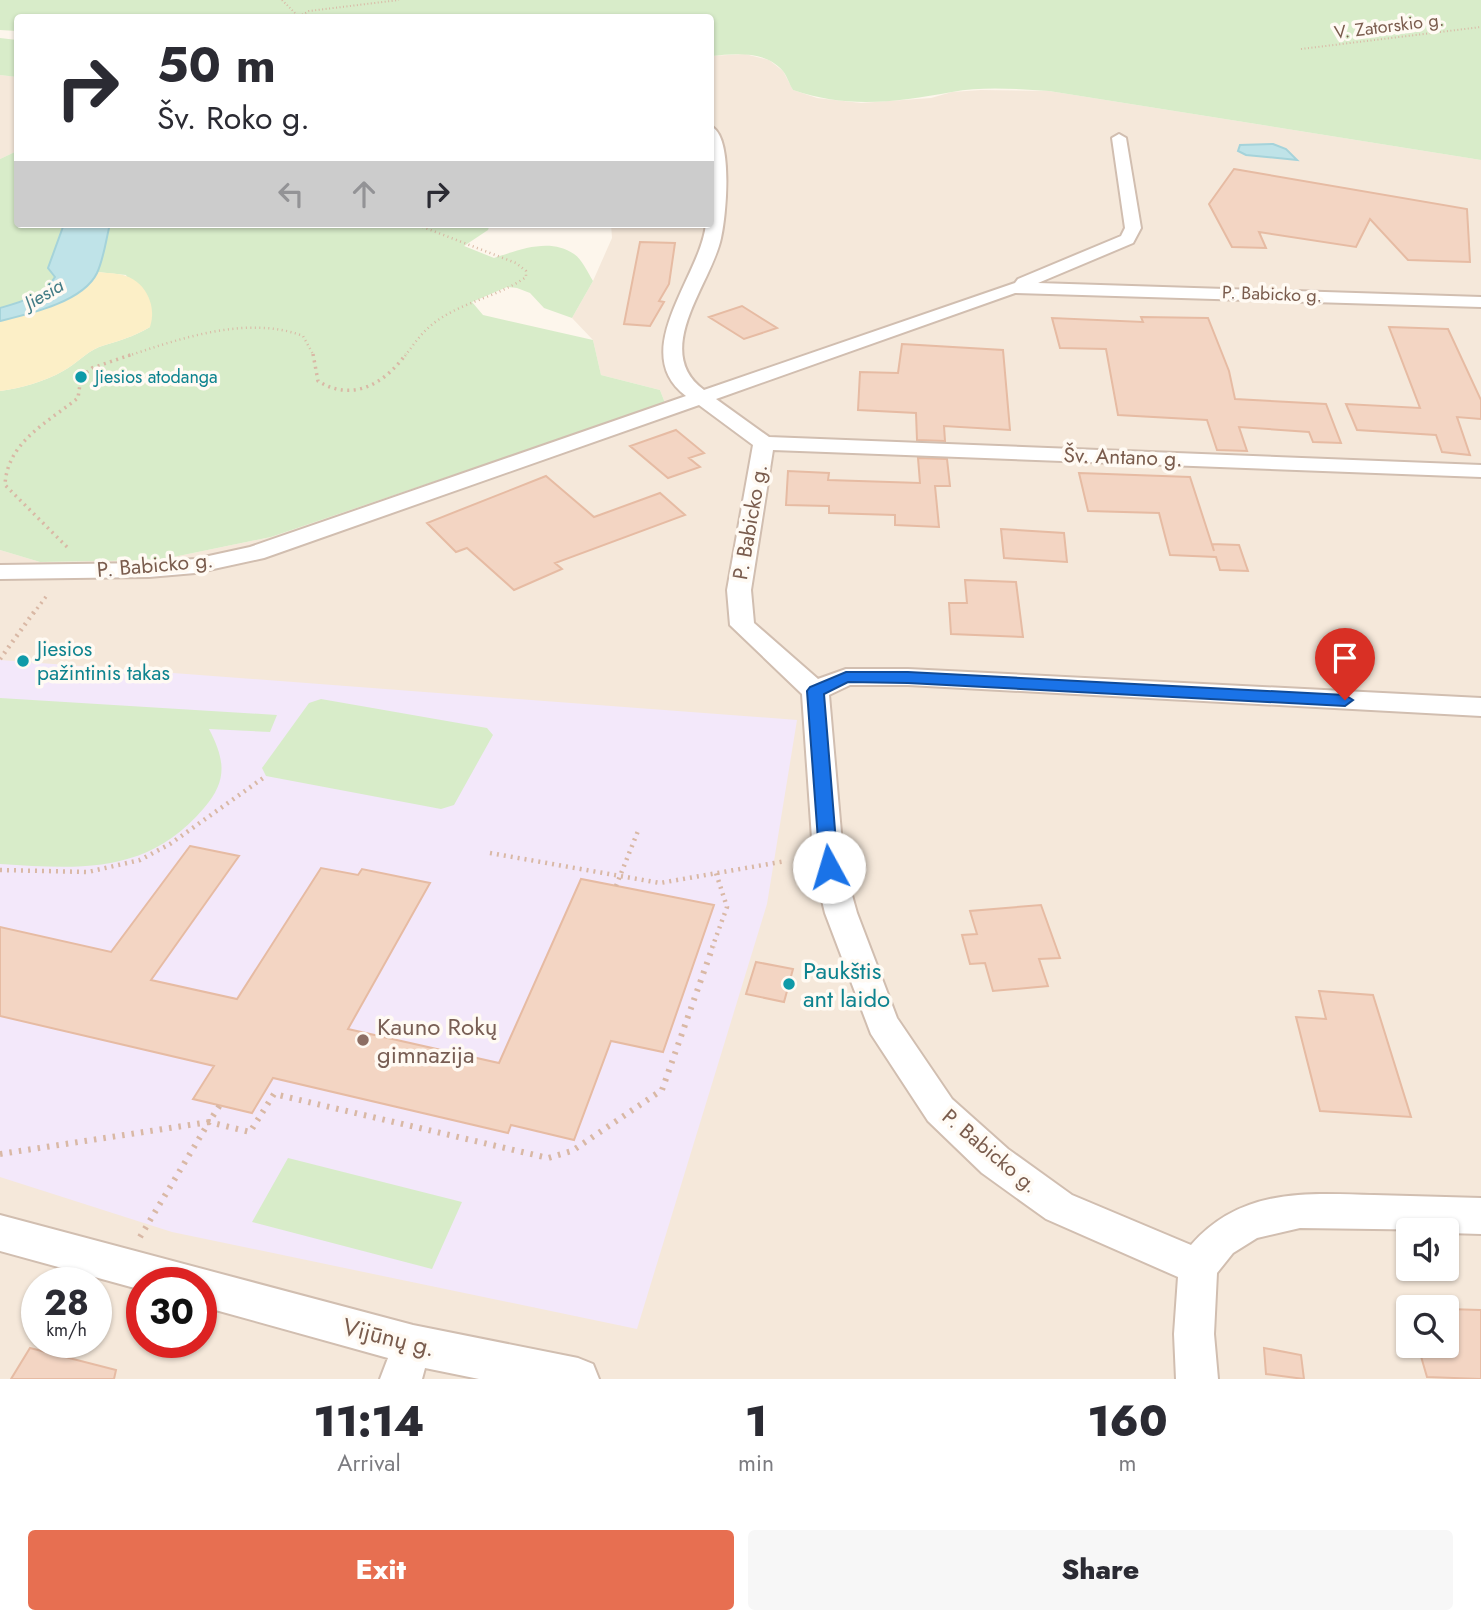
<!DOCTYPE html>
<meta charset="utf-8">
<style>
:root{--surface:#fff;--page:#f7f7f7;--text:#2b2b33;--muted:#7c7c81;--accent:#e76f51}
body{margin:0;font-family:Jost,sans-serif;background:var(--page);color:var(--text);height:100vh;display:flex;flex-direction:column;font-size:26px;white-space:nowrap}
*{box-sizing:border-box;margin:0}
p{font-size:23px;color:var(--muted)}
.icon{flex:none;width:38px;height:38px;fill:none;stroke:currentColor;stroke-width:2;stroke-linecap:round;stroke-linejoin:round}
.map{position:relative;height:1379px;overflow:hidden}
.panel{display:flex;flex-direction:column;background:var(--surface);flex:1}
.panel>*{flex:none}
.hud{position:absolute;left:14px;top:14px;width:700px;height:214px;border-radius:7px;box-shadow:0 2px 5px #0004;background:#fff;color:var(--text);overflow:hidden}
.tools{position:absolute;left:1396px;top:1218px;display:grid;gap:14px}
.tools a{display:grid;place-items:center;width:63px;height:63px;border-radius:7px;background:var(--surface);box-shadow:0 2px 5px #0004;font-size:35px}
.speed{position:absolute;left:21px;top:1267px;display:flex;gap:14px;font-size:35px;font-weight:700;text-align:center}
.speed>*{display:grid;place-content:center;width:91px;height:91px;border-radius:50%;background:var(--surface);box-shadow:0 2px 5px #0004;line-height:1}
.speed small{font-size:18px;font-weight:400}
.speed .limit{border:10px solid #d22;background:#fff;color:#111}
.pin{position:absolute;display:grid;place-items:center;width:60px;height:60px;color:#fff;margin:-72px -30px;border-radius:50% 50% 50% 0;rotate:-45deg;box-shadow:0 0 7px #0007}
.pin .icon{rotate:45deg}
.me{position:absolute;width:77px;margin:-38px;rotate:354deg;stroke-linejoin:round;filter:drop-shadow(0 0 5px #0008)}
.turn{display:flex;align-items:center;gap:24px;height:147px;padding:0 28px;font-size:32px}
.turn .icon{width:91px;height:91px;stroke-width:2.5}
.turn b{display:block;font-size:49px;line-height:60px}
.lanes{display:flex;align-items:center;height:66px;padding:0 28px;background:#0003;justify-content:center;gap:35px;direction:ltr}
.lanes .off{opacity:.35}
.eta{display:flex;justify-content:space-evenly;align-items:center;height:119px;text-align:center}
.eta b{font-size:42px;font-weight:800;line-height:49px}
.primary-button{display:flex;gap:14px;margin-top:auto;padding:14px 28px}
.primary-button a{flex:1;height:80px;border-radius:7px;background:var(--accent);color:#fff;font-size:28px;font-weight:800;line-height:80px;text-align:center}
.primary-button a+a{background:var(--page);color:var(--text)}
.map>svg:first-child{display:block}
.residential{fill:#f5e8da;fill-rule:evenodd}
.education{fill:#f3e8fa}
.green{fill:#d8ecc9}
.sand{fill:#fcefc7}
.water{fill:#bfe3e8;stroke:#a5d3da;stroke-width:2}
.building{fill:#f3d5c3;stroke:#e6bba3;stroke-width:2}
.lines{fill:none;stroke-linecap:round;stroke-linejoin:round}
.minor-casing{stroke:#d1beb0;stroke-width:4}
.path-far4{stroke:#d9b8a5;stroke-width:2;stroke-dasharray:1 2.5;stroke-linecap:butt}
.path-far3{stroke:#d9b8a5;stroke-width:2.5;stroke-dasharray:1 3.5;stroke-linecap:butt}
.path-far2{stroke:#d9b8a5;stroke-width:3.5;stroke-dasharray:2 4.5;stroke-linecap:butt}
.path-far1{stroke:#d9b8a5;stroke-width:4.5;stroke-dasharray:2 5;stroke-linecap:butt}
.path{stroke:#d9b8a5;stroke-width:6;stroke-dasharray:2.5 7;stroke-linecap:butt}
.minor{fill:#fff;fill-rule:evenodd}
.route{fill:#1a73e8;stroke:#114b97;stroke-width:2}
.culture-dot{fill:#0f9aa8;stroke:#fffaf3;stroke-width:2.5}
.education-dot{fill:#8d6e63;stroke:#fffaf3;stroke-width:2.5}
.labels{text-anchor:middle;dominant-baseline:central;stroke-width:7;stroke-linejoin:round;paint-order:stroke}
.far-street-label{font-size:18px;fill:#7a5c4d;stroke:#fffaf3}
.far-culture-label{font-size:18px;fill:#0d838f;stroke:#fffaf3;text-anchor:start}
.far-water-label{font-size:19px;font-style:italic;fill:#437c86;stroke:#fffaf3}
.street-label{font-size:21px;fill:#7a5c4d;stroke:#fffaf3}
.culture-label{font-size:21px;fill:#0d838f;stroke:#fffaf3;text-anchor:start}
.near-culture-label{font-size:24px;fill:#0d838f;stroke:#fffaf3;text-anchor:start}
.near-education-label{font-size:24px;fill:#785e54;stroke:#fffaf3;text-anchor:start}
.near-street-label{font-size:24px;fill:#7a5c4d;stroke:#fffaf3}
</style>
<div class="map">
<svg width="1481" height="1379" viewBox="0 0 1481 1379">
<rect width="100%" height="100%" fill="#fdf6ec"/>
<path class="residential" d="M 745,54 L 769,60 L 783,71 L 793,90 L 817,98 L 861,103 L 931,98 L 952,92 L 981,90 L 1049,91 L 1481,160 L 1481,1379 L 0,1379 L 0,550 L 40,562 L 159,560 L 271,537 L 665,403 L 660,390 L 601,375 L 593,340 L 572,318 L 593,281 L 612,238 L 611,224 L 710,224 L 711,56 ZM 1409,1230 L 1447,1230 L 1447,1269 L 1409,1269 ZM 37,1283 L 96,1283 L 96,1342 L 37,1342 ZM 142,1283 L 201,1283 L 201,1342 L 142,1342 ZM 1409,1307 L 1447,1307 L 1447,1346 L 1409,1346 Z
M 0,75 L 18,77 L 17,151 L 0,159 Z"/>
<path class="education" d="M 0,660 L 797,720 L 767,904 L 637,1329 L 172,1232 L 0,1177 Z"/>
<path class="green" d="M 0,0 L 1481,0 L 1481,160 L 1049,91 C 1018,89 983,86 952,92 C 897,102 848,109 793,90 C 789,84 787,75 782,70 C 764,50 734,54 711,56 L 710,18 L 18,18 L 17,31 L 0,30 Z
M 0,38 L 17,40 L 17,77 L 0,75 Z
M 17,151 L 18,224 L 64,224 L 48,268 L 56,277 C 43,296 21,302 0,308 L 0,159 Z
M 110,224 L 490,224 L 488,230 L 464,246 L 494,258 C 518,250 550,237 574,254 C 582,259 588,273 593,281 L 572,318 L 544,308 L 530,293 L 517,288 L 507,287 L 472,302 L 483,315 L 593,340 L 601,375 L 660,390 L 665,403 L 271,537 L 159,560 L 40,562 L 0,550 L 0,391 C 21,388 44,382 63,371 C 76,364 85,353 99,347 C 118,341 133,337 150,327 L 126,275 L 97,272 Z
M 0,698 L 277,715 L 270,732 L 209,729 C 225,760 228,780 204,808 C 147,875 80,869 0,864 Z
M 321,699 L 487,728 L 493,735 L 454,805 L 441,809 L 266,776 L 262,768 L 309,703 Z
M 288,1158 L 462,1202 L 432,1269 L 252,1222 Z"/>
<path class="sand" d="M 97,272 C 106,273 118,273 126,276 C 147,283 157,308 150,327 C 133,337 118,341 99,347 C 85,353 76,364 63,371 C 44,382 21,388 0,391 L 0,321 C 35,313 75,303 97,272 Z"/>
<path class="water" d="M 1273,144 L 1286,149 L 1297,160 L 1246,155 L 1238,151 L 1240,145 Z
M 64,224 L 110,224 C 106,239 104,258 97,273 C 83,302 29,314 0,321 L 0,308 C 21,302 44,296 55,277 L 48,268 Z"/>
<path class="building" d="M 1234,169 L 1467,209 L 1470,262 L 1408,260 L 1370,219 L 1356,247 L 1259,232 L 1266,248 L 1232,247 L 1209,204 Z
M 640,242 L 675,243 L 669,284 L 659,301 L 664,302 L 650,326 L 624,324 Z
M 742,306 L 777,328 L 744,339 L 709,317 Z
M 1141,317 L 1208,318 L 1229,371 L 1235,399 L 1326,404 L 1341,443 L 1313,442 L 1309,432 L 1239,427 L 1247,451 L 1217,450 L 1207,420 L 1118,415 L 1106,349 L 1060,348 L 1052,318 L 1143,322 Z
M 1389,327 L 1448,329 L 1481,400 L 1481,419 L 1457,417 L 1470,455 L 1442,452 L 1436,435 L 1357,430 L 1346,404 L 1420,408 Z
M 902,344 L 1003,350 L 1010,430 L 944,426 L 945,441 L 917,440 L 916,413 L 858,410 L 860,372 L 898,373 Z
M 676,430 L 704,453 L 689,458 L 700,467 L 668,478 L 630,446 Z
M 918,458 L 947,459 L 950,486 L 935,486 L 939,527 L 895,525 L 895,515 L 829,513 L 829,506 L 786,505 L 788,471 L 829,473 L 828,480 L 920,483 Z
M 1079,473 L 1190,477 L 1214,551 L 1212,544 L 1239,545 L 1248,571 L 1220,570 L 1216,557 L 1170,555 L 1159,513 L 1088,511 Z
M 546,476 L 594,517 L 660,493 L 685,515 L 555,563 L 562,569 L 514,590 L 467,548 L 456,552 L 427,523 Z
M 1001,529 L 1064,533 L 1067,562 L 1004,558 Z
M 965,580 L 1016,582 L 1023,637 L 951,634 L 949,603 L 967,603 Z
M 190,846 L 239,856 L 151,980 L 237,999 L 321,868 L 358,875 L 362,869 L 430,883 L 348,1029 L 499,1063 L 581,879 L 714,905 L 663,1052 L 611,1041 L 574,1140 L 511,1125 L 508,1133 L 273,1078 L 252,1113 L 193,1099 L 214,1066 L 0,1016 L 0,927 L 111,952 Z
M 1041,905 L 1060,958 L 1039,959 L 1048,986 L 993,991 L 985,963 L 970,964 L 962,935 L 977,934 L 970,911 Z
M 756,962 L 793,969 L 784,1002 L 746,994 Z
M 1319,991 L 1373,995 L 1411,1117 L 1320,1111 L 1296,1017 L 1326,1019 Z
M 1447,1309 L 1481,1310 L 1481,1379 L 1427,1377 L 1418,1346 L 1447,1346 Z
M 30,1348 L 116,1370 L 114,1379 L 11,1379 Z
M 1264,1348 L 1301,1355 L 1304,1379 L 1266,1374 Z"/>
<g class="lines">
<defs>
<path id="minor" d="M 710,126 C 734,134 726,217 721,238 C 712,283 650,351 704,390 L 1015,283 L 1018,279 L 1121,236 L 1125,228 L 1112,138 L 1119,134 L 1126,138 L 1141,228 L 1133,243 L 1038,283 L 1481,297 L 1481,307 L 1015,293 L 716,399 L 769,437 L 1481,465 L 1481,477 L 773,450 L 751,590 L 754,623 L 818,679 L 846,669 L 908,669 L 1481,698 L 1481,716 L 908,685 L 850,685 L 829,695 L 844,867 L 857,913 L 897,1018 L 952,1099 L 1008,1149 L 1072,1195 L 1191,1245 C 1241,1188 1305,1193 1374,1195 C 1410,1196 1445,1197 1481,1198 L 1481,1234 L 1447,1233 L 1447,1230 L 1300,1228 L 1257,1238 L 1233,1253 L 1217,1273 L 1214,1334 L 1218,1379 L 1176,1379 L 1174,1334 L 1178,1277 L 1046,1219 L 982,1173 L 928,1121 L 871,1034 L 825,913 L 814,867 L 802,694 L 730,625 L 727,590 L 753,445 L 699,405 L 264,558 L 195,573 L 149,577 L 0,579 L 0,565 L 149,563 L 195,559 L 250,547 L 686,396 C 627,352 701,276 706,224 L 710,224 L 713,157 Z
M 0,1215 L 413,1325 L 578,1358 L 593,1364 L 599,1379 L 479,1379 L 425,1368 L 422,1379 L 380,1379 L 388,1358 L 201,1306 L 201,1283 L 142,1283 L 142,1290 L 0,1251 Z"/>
</defs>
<use href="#minor" class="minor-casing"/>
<path class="path-far4" d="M 282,0 L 297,15
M 296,18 L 309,11 L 399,0
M 1301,49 L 1481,27"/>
<path class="path-far3" d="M 128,356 C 181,338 249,315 303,336 L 314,356
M 405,356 C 414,344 422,332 434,323 C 461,302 498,297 526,277 L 526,271 L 516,263 L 415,224"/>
<path class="path-far2" d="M 313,354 L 318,381 C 353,403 385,383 406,354
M 67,547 L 5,485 C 7,442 48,422 78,398 L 81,377 L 92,368 L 133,354
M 33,614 L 48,594"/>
<path class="path-far1" d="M 0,659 L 34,612
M 490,853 L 660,883 L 786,861
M 0,870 L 88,872 L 140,860 L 170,844 L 266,776
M 616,886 L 638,831
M 712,948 L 727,907 L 716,873"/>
<path class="path" d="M 0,1154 L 209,1122 L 220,1105
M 140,1237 L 209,1122 L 250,1132 L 274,1094 L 548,1158 L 572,1151 L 662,1090 L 713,946"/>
<use href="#minor" class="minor"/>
</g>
<path class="route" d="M 846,672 L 908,672 L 1345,695 L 1353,700 L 1345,706 L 908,683 L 848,682 L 824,694 L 838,867 L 836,871 L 823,871 L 820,867 L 807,691 L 810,687 Z"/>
<g class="culture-dot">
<circle cx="81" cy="377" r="7"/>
<circle cx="23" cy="661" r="7"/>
<circle cx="789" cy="984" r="7"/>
</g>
<circle class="education-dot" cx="363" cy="1040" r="7"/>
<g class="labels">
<g class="far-street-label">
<text transform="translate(1389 26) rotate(-7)">V. Zatorskio g.</text>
<text transform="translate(1272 294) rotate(2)">P. Babicko g.</text>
</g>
<g class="far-culture-label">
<text x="95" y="377">Jiesios atodanga</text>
</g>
<g class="far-water-label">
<text transform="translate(44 294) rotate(-30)">Jiesia</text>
</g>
<g class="street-label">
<text transform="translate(1123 457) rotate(2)">Šv. Antano g.</text>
<text transform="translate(750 522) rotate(-80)">P. Babicko g.</text>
<text transform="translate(155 565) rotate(-5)">P. Babicko g.</text>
<text transform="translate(990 1151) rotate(40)">P. Babicko g.</text>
</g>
<g class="culture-label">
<text x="37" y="649">Jiesios<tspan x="37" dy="24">pažintinis takas</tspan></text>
</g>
<g class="near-culture-label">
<text x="803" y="970">Paukštis<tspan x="803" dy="28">ant laido</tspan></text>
</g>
<g class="near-education-label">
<text x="377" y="1026">Kauno Rokų<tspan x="377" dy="28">gimnazija</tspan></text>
</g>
<g class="near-street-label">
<text transform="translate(389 1337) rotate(14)">Vijūnų g.</text>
</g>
</g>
</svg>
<div class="tools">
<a><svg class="icon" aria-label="sound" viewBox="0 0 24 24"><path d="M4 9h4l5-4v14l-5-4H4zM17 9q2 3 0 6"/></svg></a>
<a><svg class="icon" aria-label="search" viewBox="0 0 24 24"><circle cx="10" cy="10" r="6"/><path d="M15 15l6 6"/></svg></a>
</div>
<div class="speed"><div>28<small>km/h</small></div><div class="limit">30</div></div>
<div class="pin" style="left:1345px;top:700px;background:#d93025"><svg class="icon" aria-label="arrive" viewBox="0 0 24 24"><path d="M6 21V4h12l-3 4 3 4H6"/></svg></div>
<svg class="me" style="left:829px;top:867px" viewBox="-20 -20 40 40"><circle r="19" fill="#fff"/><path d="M0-13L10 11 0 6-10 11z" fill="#1a73e8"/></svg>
<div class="hud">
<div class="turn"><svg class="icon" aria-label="right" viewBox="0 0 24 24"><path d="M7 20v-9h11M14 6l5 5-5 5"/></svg><div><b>50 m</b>Šv. Roko g.</div></div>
<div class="lanes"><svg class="icon off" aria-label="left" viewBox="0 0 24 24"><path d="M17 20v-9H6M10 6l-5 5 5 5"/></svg><svg class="icon off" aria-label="ahead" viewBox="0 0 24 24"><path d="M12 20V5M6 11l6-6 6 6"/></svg><svg class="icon" aria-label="right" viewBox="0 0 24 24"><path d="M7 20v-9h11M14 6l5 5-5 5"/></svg></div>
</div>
</div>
<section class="panel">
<div class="eta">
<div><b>11:14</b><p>Arrival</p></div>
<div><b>1</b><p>min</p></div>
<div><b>160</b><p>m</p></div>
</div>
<div class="primary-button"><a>Exit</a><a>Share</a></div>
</section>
